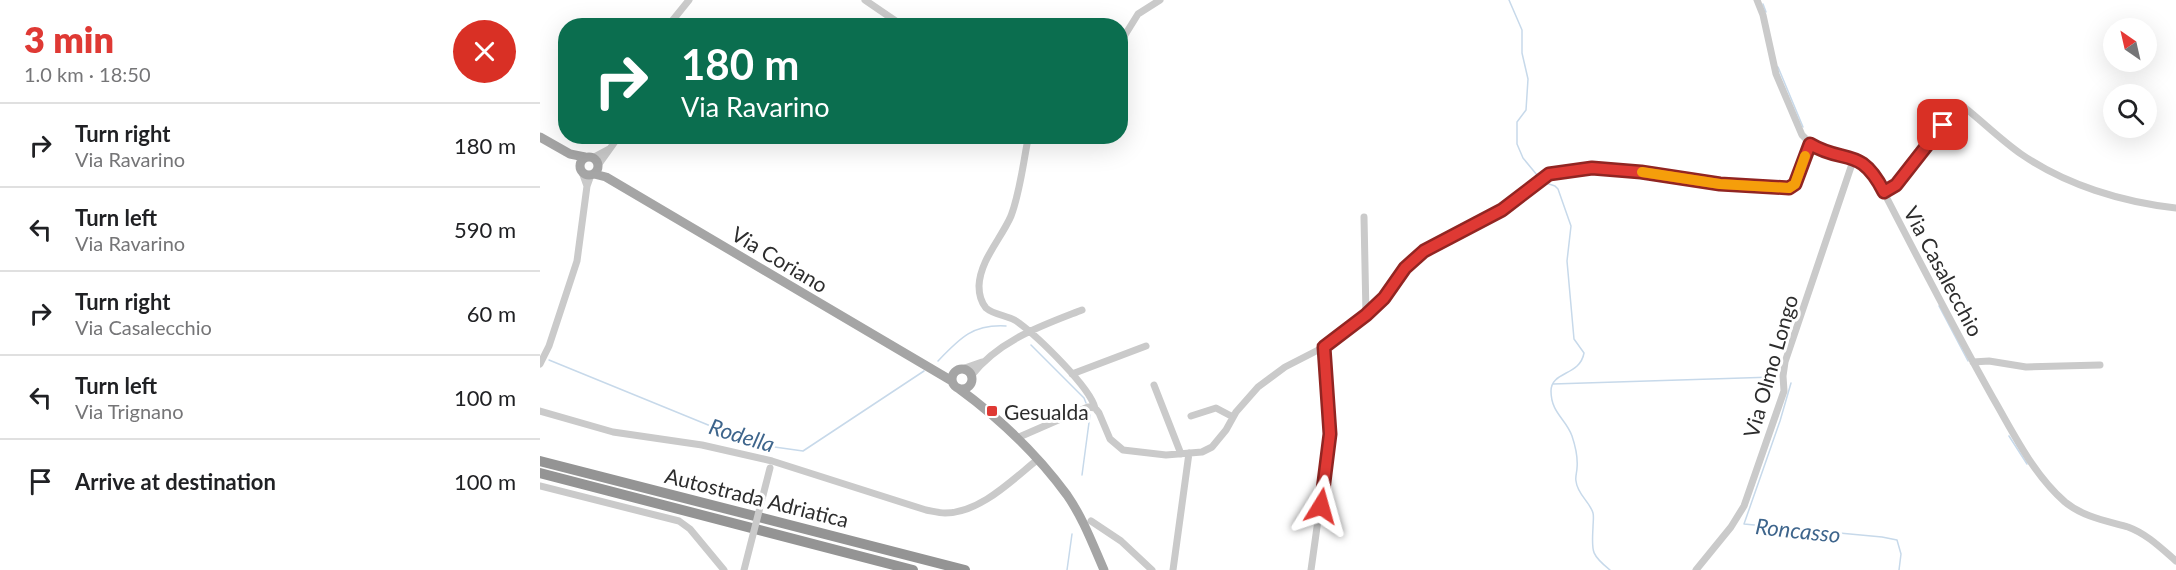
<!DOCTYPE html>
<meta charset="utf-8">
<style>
:root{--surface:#fff;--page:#f2f2f2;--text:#202124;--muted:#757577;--line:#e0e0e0;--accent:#df3934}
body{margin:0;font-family:Lato,sans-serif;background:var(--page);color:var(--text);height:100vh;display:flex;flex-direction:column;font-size:22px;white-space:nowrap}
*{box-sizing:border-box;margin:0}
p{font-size:20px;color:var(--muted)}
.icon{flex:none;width:33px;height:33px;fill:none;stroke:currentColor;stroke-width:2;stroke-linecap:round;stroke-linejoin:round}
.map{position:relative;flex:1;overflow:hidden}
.details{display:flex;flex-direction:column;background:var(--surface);width:540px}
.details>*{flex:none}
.guide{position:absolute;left:18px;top:18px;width:570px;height:126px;border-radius:24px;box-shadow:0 6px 24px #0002;background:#0b6e4f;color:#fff;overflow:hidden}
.needle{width:39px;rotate:326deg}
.buttons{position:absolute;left:1563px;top:18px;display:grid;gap:12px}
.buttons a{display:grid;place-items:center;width:54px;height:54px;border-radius:50%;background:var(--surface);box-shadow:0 6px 24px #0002;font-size:30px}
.pin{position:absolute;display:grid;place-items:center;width:51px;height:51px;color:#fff;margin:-26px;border-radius:12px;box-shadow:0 3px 9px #0006}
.me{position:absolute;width:66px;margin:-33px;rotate:8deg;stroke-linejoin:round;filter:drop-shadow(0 0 4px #0008)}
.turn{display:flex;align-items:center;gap:21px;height:126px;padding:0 24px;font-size:27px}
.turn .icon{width:78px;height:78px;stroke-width:2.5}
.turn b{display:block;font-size:42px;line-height:51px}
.round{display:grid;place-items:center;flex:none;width:63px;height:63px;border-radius:32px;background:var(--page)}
.head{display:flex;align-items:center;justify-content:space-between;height:102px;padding:0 24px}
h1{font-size:36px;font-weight:800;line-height:45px;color:var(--accent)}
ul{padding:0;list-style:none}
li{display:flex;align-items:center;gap:18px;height:84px;padding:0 24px;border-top:2px solid var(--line)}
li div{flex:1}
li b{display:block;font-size:22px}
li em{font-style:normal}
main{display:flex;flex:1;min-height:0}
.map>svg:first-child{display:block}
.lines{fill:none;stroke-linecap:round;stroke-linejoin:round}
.stream{stroke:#c7d9ea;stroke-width:1.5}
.minor{stroke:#cacaca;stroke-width:7}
.major{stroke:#a5a5a5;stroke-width:9}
.highway{stroke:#949494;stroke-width:10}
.minor-bridge{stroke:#cacaca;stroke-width:7}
.route-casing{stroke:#912522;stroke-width:15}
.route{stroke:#df3934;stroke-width:10}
.slow{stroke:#f59e0b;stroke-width:10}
.poi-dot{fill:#df3934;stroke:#fff;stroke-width:2}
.labels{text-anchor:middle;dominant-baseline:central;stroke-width:6;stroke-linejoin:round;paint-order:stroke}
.street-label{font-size:21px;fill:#2d2d2d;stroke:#fff}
.poi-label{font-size:21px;fill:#2d2d2d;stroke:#fff;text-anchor:start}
.water-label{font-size:22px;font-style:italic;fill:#3e658c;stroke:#fff}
</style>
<main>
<section class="details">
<div class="head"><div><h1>3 min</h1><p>1.0 km · 18:50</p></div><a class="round" style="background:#d93025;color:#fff"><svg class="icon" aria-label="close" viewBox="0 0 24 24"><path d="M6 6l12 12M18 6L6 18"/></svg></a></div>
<ul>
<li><svg class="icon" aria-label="right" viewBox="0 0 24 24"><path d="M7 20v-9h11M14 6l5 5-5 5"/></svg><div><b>Turn right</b><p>Via Ravarino</p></div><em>180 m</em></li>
<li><svg class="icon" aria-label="left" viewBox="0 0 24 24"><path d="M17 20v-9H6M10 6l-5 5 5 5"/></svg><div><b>Turn left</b><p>Via Ravarino</p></div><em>590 m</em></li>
<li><svg class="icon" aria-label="right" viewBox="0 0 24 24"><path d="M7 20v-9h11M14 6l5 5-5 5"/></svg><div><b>Turn right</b><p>Via Casalecchio</p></div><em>60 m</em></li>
<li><svg class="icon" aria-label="left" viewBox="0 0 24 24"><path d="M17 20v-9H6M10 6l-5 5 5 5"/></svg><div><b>Turn left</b><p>Via Trignano</p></div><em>100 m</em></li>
<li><svg class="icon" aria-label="arrive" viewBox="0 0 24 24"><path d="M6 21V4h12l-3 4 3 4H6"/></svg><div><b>Arrive at destination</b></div><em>100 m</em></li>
</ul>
</section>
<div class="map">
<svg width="1636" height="570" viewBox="0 0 1636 570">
<rect width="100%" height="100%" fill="#fff"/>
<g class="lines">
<path class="stream" d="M 969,0 L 982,30 L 982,53 L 988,79 L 986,110 L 977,122 L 977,144 L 983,158 L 997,175
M 1223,4 L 1226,12
M 1238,67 L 1263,127
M 1003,182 L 1015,186 L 1018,189 L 1031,226 L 1027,261 L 1034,339 L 1044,353 C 1040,376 1011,371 1011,391 C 1011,413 1026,419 1032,436 C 1035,445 1038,458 1037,468 C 1037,472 1035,477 1036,481 C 1037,494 1050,502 1053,513 C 1054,517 1053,523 1053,527 C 1052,551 1050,554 1070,570
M 1399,306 L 1428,361
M 491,345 L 544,398 L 546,403
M 9,360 L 200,438 L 221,445 L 263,451 L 384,371
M 398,361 C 420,338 433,324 466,326
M 1251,383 L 1240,421 L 1204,524 L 1342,537 L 1357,540 L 1361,554 L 1359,570
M 1013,384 L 1234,377
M 1469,436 L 1487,464
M 542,475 L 550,415
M 527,570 L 532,534"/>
<path class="minor" d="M 325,0 L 363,26
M 1217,0 L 1223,15 L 1236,74 L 1262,135 L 1275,148 L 1314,158 L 1326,165 L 1336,177 C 1374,251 1412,325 1453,398 C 1474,434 1493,474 1525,502 C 1543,517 1567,521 1588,527 C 1607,534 1621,548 1636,561
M 128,26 L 149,0
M 580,43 L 598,14 L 620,0
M 488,139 C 483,164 480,192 471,216 C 461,239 440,260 439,286 C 439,293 441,302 446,308 C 455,316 470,315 479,323 C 498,337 550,387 555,408
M 54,157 L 69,149
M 59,164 L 79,136
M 42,172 L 47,186
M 1344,192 L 1356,185 L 1415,109 L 1424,107 C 1443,122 1461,140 1481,154 C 1526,185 1582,202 1636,208
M 824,217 L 826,315
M 1433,362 L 1449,361 L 1486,367 L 1560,365
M 0,364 L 9,346 L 37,261 L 47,186 L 51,175
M 422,369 L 442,362
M 532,374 L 606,346
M 431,376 C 459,340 501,326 542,310
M 614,385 L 641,454
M 0,411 L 73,432 L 162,445 L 232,461 L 386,510 C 392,511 399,513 405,513 C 440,513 472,480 497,460
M 651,416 L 676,408 L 693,417
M 477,438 L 548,407 L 555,408 L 559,413 L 570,439 L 583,450 L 626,455 L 662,452 L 672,447 L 686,430 L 696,412 L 718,387 L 745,367 L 784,347 L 826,315 L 844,298 L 865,268 L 884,251 L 962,210 L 1009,173 L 1052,168 L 1101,172 L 1180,184 L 1249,188 L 1255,184 L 1270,144
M 0,486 L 139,521 L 150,529 L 184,570
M 551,521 L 581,541 L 612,570
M 633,570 L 649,453
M 771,570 L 790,434 L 784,347
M 1156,570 L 1191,527 L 1204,506 L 1244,391 L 1243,376 L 1245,362 L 1314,158"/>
<path class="major" d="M 0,137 L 30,154 L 45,157
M40 166a9 9 0 1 1 18 0a9 9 0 1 1-18 0Z
M 54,174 L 66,177 L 412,381
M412 379a10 10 0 1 1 20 0a10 10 0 1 1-20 0Z
M 418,388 C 459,418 497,454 527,495 C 543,518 553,545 564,570"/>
<path class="highway" d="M 0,461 L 425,570
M 0,473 L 373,570"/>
<path class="minor-bridge" d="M 204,570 L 230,468"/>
</g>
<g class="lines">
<defs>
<path id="route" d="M 781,506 L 790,434 L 784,347 L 826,315 L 844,298 L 865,268 L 884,251 L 962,210 L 1009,174 L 1052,168 L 1101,172 L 1180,184 L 1249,188 L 1255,184 L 1270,144 C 1305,165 1320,145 1344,192 L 1356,185 L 1403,125"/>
</defs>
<use href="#route" class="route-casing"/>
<use href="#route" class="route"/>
<path class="slow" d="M 1102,172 L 1180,184 L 1249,188 L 1255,184 L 1265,156"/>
</g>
<rect class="poi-dot" x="446" y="405" width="12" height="12" rx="3"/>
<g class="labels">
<g class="street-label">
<text transform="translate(240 259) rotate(31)">Via Coriano</text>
<text transform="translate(1404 271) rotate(62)">Via Casalecchio</text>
<text transform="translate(1230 366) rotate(-74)">Via Olmo Longo</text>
<text transform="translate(217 497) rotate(14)">Autostrada Adriatica</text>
</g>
<g class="poi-label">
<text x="464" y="411">Gesualda</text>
</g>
<g class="water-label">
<text transform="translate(202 435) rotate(17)">Rodella</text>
<text transform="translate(1258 530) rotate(6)">Roncasso</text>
</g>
</g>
</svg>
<div class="buttons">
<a><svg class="needle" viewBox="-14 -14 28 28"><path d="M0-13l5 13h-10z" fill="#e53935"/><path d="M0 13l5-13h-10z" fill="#757577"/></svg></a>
<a><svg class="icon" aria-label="search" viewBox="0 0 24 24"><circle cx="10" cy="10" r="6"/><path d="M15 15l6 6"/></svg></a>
</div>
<div class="pin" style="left:1403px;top:125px;background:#d93025"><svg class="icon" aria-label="arrive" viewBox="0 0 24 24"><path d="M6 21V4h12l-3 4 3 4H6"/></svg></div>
<svg class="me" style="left:781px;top:506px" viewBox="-20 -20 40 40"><path d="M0-17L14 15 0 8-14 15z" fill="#df3934" stroke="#fff" stroke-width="4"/></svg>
<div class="guide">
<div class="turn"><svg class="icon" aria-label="right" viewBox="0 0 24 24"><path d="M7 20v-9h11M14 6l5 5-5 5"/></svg><div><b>180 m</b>Via Ravarino</div></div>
</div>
</div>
</main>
